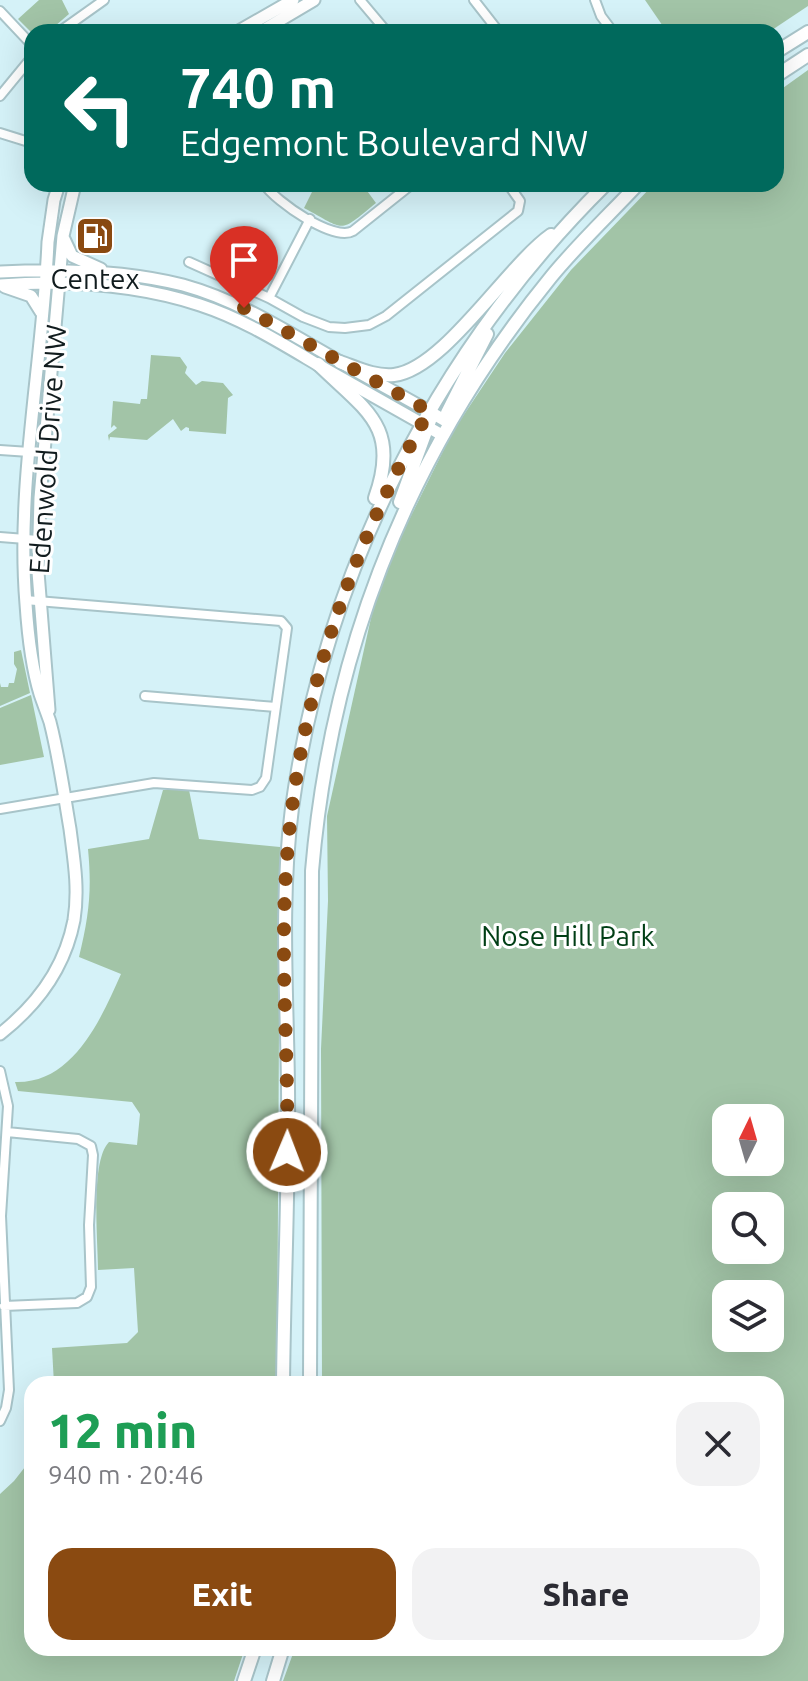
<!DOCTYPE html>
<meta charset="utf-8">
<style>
:root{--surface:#fff;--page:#f2f2f3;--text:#2b2b33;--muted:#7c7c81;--accent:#8a4a11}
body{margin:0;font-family:Ubuntu,sans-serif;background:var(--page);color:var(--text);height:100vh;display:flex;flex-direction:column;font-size:30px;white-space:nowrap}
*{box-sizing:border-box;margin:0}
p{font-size:26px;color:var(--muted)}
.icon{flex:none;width:44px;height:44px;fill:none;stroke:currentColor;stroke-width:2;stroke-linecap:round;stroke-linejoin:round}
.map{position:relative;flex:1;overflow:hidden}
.drawer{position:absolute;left:24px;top:1376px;width:760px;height:280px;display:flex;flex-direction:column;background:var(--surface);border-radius:24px;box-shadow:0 8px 32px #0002}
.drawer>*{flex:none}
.guide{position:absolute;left:24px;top:24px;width:760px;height:168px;border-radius:24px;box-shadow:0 8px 32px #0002;background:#00695c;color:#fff;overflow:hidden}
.needle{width:52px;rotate:5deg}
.tools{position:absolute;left:712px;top:1104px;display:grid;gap:16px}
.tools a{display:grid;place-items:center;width:72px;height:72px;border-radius:16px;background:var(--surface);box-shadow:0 8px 32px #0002;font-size:40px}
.pin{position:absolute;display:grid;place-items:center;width:68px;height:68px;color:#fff;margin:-82px -34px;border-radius:50% 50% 50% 0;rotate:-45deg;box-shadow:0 0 8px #0007}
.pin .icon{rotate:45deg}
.me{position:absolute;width:88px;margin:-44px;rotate:1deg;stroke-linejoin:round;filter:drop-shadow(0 0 6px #0008)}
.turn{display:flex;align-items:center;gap:28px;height:168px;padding:0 24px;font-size:36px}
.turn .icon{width:104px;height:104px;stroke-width:2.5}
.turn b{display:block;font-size:56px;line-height:68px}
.round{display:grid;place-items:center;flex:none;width:84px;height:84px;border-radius:24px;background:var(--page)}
.headline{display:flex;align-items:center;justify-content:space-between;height:136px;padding:0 24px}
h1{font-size:48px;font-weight:800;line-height:60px;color:#1e9e55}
.action{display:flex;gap:16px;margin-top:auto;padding:16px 24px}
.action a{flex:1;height:92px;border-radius:24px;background:var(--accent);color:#fff;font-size:32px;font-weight:800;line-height:92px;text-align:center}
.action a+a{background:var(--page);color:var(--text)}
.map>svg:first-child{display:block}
.green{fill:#a2c4a7;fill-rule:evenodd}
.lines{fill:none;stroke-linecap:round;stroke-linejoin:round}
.street-casing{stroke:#a8c4c9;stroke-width:12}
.secondary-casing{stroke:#a8c4c9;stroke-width:15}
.primary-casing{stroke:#a8c4c9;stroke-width:16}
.street{stroke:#fff;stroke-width:8}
.secondary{stroke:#fff;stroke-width:11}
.primary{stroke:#fff;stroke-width:12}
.route{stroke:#8a4a11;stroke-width:14;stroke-dasharray:0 25.2}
.labels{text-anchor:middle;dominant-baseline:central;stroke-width:6;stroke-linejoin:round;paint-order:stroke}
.poi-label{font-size:28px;fill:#111c1e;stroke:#fff}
.street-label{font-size:28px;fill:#111c1e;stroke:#fff}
.park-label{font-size:28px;fill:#003e15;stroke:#fff}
</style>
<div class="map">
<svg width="808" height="1681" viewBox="0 0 808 1681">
<rect width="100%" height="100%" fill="#d5f2f8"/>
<path class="green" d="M 39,0 L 62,0 L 69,14 L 48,32 L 32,33 L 18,19 Z
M 645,0 L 808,0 L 808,6 L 769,32 L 667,32 Z
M 808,70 L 808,1681 L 283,1681 L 295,1648 L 776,1648 L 776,1384 L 322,1384 L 321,1049 L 328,901 L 327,816 L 373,609 L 397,544 L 453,431 L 505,353 L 571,270 L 654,184 L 776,184 L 776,93 ZM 726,1118 L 770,1118 L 770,1162 L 726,1162 ZM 726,1206 L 770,1206 L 770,1250 L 726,1250 ZM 726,1294 L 770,1294 L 770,1338 L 726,1338 Z
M 316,184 L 326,184 L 340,190 L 349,184 L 362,184 L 376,203 C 338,234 347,231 304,208 Z
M 151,355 L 180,357 L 187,367 L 185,373 L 196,385 L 202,381 L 223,383 L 233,395 L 228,398 L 226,434 L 189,431 L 189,428 L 186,427 L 181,431 L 173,419 L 147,440 L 110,437 L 109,441 L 108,435 L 117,428 L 114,425 L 111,428 L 113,401 L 140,404 L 141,399 L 147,399 Z
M 21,650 L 30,693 L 0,706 L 0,683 L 1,687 L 8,687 L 9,683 L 14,683 L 17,669 L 14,664 L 14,652 Z
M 31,695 L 44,757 L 0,765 L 0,708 Z
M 163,790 L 189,790 L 199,839 L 280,847 L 277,1384 L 54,1384 L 52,1348 L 127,1343 L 138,1332 L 134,1268 L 98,1270 C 98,1242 90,1161 109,1142 L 137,1145 L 140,1114 L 132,1102 L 18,1091 L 15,1082 C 73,1084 101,1019 121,974 L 79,957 C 89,916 92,891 88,849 L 149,839 Z
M 32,1458 L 32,1648 L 245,1648 L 234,1681 L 0,1681 L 0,1494 L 14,1481 Z"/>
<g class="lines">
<defs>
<path id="street" d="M 360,0 L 387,32
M 474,0 L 499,32
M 595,0 L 601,16 L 613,32
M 0,11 L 32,45
M 59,32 L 104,0
M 0,96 L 32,57
M 0,133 L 32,143
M 264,184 C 276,202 334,242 353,231 L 412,184
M 310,219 L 269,298 L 303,317 L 329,327 L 345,328 L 369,325 L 386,316 L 518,211 L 520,201 L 508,184
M 189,262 L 269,298
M 0,450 L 44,453
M 0,537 L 38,540
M 145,696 L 276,707
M 0,809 L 154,783 L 252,790 L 260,787 L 266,778 L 287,628 L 281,621 L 25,600
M 0,1071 L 8,1106 L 1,1216 L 9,1390 L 6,1408 L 0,1421
M 4,1306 L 77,1303 L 87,1297 L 91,1287 L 89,1225 L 93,1155 L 91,1146 L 78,1139 L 7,1132"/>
<path id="secondary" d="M 237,32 L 293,0
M 260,32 L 314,0
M 64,239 L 72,256 L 101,269
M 0,272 C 60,269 124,270 183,285 C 241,301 290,334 342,363 C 377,383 414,402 449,423
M 0,285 C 67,280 135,284 200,305 C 243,319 281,343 320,366 C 360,389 401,412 442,435
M 5,287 L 31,296 L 41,312
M 49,710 L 38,572 L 40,498 L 63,236 L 75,184
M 0,1034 C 37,1005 65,967 74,920 C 79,889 74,860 70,829 C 64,794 59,757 50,722 C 47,713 43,703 40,694 C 31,665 28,634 26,604 C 16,484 43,362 48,242 L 54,200 L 59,184"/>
<path id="primary" d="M 776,52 L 808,32
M 776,76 L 808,55
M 340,362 C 357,368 375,377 394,375 C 444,369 507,266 551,235
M 318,364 C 365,410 401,426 375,498
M 447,413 L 487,334
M 400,502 L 431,418
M 283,1384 C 284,1285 289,1185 288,1086 C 287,994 280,901 292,808 C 325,572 436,352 606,184
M 310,1384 L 312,871 C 331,648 409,451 551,277 C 578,244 609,215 638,184
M 244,1681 L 255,1648
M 273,1681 L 283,1648"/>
</defs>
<use href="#street" class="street-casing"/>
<use href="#secondary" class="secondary-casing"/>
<use href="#primary" class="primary-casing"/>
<use href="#street" class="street"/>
<use href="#secondary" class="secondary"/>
<use href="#primary" class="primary"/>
</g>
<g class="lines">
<path class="route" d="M 244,308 L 429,411 C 348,555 296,706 286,872 C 280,965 289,1059 287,1152"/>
</g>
<defs>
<symbol id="fuel-square" viewBox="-11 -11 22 22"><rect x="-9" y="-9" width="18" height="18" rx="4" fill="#8a4a11" stroke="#fff"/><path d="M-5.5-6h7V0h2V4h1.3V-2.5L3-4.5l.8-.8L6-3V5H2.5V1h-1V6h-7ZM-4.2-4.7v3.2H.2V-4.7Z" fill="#fff"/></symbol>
</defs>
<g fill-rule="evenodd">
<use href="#fuel-square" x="73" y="214" width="44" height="44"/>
</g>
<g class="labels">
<g class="poi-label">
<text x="95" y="278">Centex</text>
</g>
<g class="street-label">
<text transform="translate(47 449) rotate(-86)">Edenwold Drive NW</text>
</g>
<g class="park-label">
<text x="568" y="935">Nose Hill Park</text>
</g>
</g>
</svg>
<div class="tools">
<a><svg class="needle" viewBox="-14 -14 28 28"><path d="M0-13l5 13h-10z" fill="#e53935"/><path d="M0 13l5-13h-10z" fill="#7c7c81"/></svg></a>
<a><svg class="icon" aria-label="search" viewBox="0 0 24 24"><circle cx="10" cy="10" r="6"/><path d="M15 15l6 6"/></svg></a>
<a><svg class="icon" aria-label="layers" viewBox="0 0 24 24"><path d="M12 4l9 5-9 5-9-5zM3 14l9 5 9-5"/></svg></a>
</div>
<div class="pin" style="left:244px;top:308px;background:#d93025"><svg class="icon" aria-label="arrive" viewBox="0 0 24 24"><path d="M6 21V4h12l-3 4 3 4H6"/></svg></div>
<svg class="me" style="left:287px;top:1152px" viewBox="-20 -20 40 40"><circle r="17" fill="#8a4a11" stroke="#fff" stroke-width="3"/><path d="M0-11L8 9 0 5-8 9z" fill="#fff"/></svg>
<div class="guide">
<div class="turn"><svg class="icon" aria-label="left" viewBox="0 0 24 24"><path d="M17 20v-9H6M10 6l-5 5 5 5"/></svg><div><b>740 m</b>Edgemont Boulevard NW</div></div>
</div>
<section class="drawer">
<div class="headline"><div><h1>12 min</h1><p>940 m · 20:46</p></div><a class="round"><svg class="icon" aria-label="close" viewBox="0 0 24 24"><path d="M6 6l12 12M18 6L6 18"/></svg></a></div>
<div class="action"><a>Exit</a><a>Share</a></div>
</section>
</div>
